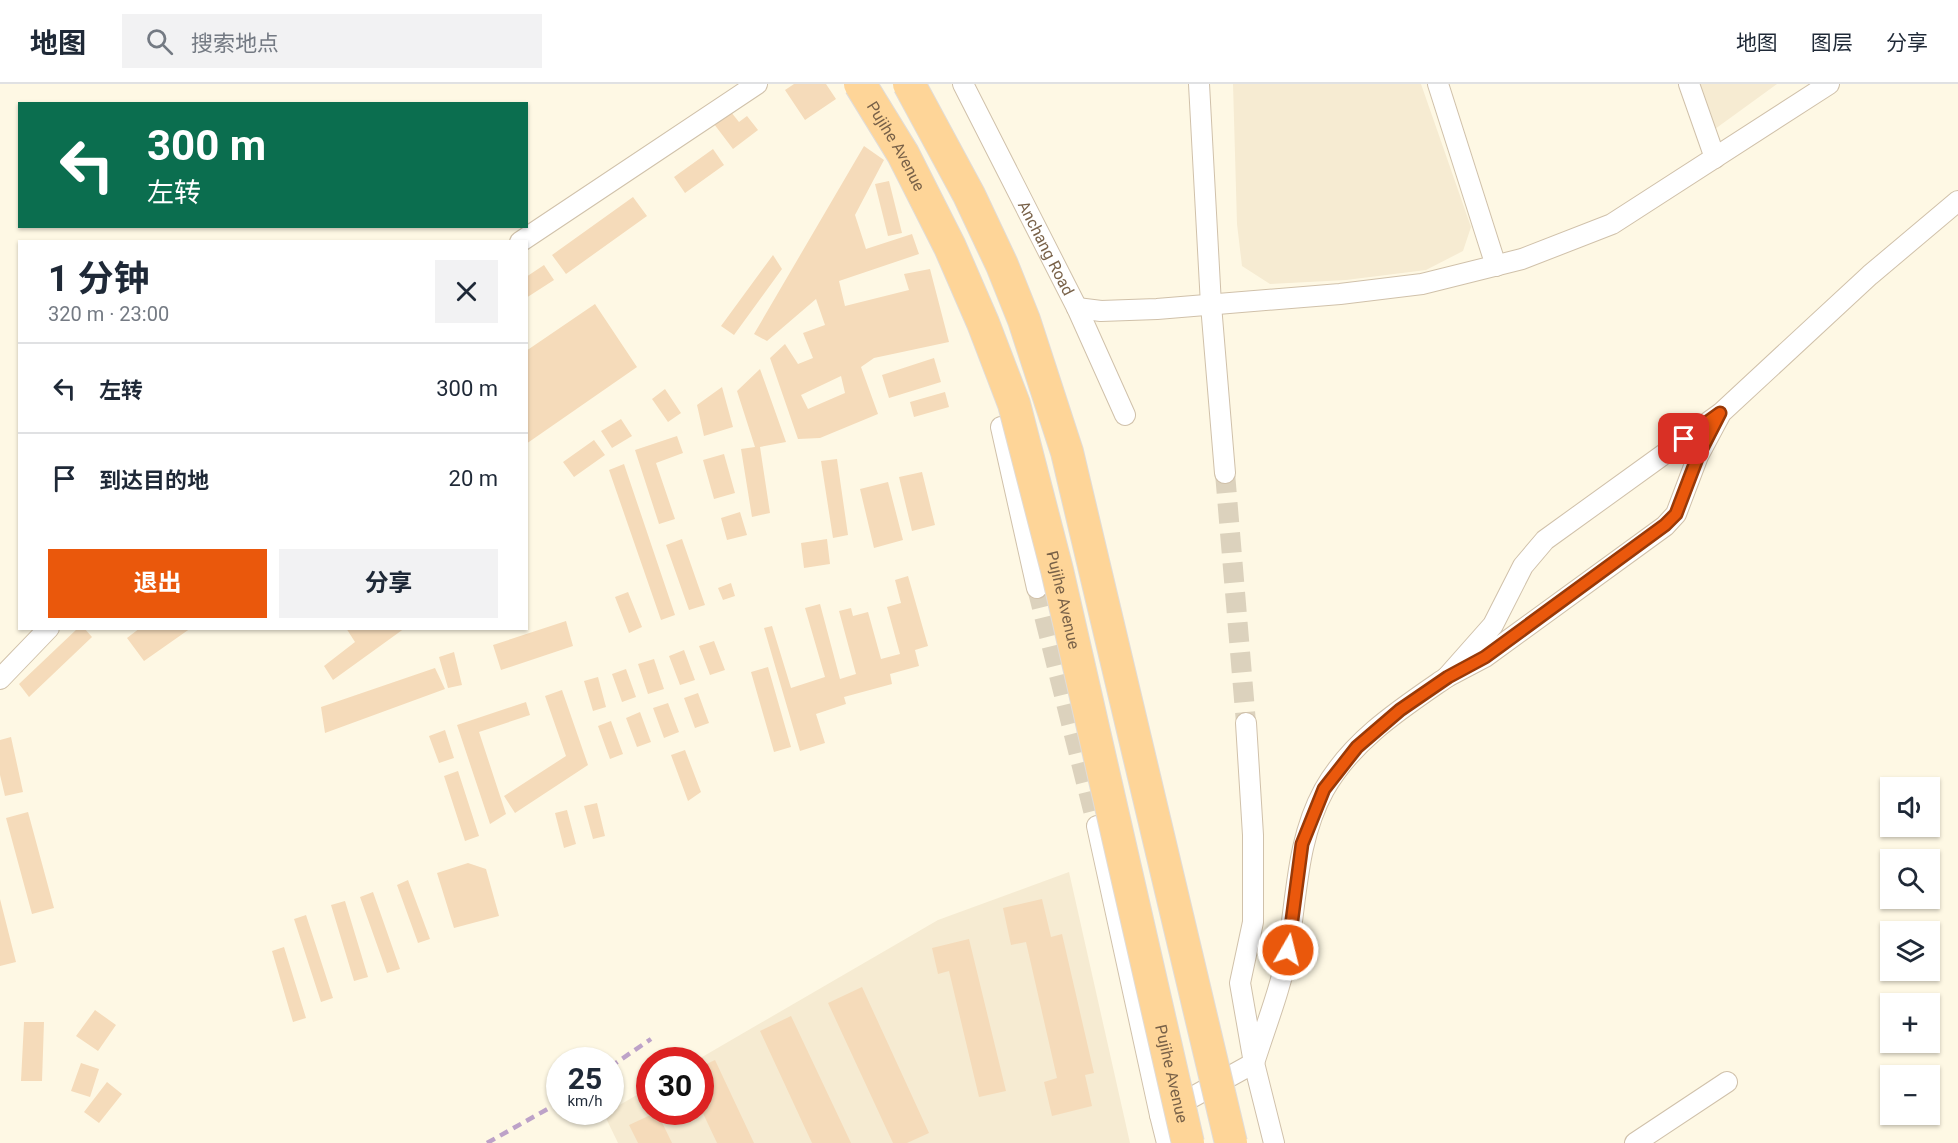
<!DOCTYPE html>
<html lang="zh">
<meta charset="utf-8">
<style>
:root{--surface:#fff;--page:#f2f2f3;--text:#1f2937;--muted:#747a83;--line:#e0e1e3;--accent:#ea580c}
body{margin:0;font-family:Roboto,"Noto Sans SC",sans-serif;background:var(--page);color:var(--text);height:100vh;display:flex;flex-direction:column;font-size:22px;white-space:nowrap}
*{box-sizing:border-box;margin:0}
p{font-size:20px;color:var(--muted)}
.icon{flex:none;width:33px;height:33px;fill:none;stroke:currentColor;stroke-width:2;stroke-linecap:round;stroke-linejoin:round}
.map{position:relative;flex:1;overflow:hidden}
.side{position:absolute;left:18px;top:156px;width:510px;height:390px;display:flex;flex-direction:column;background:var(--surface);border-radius:0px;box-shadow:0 2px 4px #0004}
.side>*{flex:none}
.guide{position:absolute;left:18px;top:18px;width:510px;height:126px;border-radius:0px;box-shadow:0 2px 4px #0004;background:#0b6e4f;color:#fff;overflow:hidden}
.buttons{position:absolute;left:1880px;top:693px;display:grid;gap:12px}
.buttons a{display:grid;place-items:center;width:60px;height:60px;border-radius:0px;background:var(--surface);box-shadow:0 2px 4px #0004;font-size:30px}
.speed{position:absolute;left:546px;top:963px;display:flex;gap:12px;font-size:30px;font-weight:700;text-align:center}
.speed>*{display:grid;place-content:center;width:78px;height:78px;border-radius:50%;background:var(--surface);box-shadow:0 2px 4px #0004;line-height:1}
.speed small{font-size:15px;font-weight:400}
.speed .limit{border:9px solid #d22;background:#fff;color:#111}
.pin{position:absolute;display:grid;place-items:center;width:51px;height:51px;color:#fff;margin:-26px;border-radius:12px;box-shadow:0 3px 9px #0006}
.me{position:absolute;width:66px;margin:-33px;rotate:8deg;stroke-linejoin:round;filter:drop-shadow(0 0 4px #0008)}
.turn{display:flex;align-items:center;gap:21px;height:126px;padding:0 30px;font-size:27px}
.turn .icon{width:78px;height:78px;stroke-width:2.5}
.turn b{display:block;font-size:42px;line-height:51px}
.round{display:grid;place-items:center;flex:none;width:63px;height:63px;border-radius:0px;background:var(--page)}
.head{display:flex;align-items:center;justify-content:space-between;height:102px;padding:0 30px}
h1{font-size:36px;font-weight:700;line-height:45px}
.primary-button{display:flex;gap:12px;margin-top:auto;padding:12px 30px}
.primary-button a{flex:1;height:69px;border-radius:0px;background:var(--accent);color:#fff;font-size:24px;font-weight:700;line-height:69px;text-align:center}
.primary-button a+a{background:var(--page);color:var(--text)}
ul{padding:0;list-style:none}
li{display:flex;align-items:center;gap:18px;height:90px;padding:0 30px;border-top:2px solid var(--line)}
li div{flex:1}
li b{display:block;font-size:22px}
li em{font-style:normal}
header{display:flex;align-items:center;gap:36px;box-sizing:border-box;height:84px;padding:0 30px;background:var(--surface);border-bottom:2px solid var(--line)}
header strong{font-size:28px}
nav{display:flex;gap:33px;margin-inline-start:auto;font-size:21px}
.search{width:420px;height:54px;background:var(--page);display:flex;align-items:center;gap:15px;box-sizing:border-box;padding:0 21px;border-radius:0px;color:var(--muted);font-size:22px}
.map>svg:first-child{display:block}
.residential{fill:#f6ebd2}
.building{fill:#f5dbba;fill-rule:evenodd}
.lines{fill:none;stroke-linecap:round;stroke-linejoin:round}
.minor-tunnel{stroke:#dcd2bd;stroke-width:20;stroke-dasharray:20 10;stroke-linecap:butt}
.minor-casing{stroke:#d0c1aa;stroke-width:22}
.minor{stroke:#fff;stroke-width:20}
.rail{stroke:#bda2c8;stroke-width:4.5;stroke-dasharray:9 6;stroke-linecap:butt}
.trunk-bridge-casing{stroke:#e1dcd7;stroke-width:34;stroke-linecap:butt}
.trunk-bridge{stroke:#fed598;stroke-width:32}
.route-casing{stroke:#983908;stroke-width:15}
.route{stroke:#ea580c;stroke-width:10}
.labels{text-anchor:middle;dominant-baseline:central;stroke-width:5;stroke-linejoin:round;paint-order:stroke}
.street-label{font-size:16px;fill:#786148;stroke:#fffaec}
</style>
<header>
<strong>地图</strong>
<div class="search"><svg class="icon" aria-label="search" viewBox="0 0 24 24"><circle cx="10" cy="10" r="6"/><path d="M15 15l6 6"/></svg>搜索地点</div>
<nav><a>地图</a><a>图层</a><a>分享</a></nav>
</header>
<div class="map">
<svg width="1958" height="1059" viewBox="0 0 1958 1059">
<rect width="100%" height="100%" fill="#fef8e4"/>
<path class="residential" d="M 1233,0 L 1421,0 L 1471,143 L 1463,167 L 1426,186 L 1346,196 L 1270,200 L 1242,182 L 1237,140 Z
M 1700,0 L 1777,0 L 1715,45 Z
M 1069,788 L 1130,1059 L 618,1059 L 604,1030 L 649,1004 L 650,1028 L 700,1028 L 700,976 L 697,976 L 938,836 Z"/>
<path class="building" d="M 794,0 L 826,0 L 836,15 L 805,36 L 785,6 Z
M 731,28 L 739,38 L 747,32 L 758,46 L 733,65 L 714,40 Z
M 864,62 L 884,76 L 855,131 L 866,165 L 912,150 L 919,170 L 839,197 L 845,222 L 909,206 L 904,190 L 930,185 L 949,258 L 874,274 L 861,283 L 878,330 L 820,354 L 798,355 L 770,274 L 785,260 L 798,280 L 813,274 L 803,249 L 825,241 L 816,215 L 767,257 L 754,250 ZM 841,292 L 845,309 L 808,325 L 801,311 Z
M 713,65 L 724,81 L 685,109 L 674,93 Z
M 889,97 L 902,149 L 888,152 L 875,100 Z
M 633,113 L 647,132 L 566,190 L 552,171 Z
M 773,171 L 782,185 L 734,251 L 721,242 Z
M 544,181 L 554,196 L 526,214 L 526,193 Z
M 595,220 L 637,283 L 526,360 L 526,267 Z
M 934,274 L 941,298 L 889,314 L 882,291 Z
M 760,285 L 786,358 L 760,363 L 770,429 L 752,433 L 741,365 L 755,363 L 737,307 Z
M 722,303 L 733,343 L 704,352 L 697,321 Z
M 665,305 L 681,329 L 668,338 L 652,315 Z
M 945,308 L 949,323 L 914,333 L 910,318 Z
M 621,335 L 632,352 L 612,364 L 601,347 Z
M 677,352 L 683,369 L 656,379 L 675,435 L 659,440 L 635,366 Z
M 594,356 L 605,371 L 574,393 L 563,378 Z
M 724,370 L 735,409 L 714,415 L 703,376 Z
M 837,375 L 848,451 L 833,454 L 821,377 Z
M 624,380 L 675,531 L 661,536 L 609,386 Z
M 922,388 L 935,441 L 912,447 L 899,393 Z
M 888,398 L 903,456 L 874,464 L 860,405 Z
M 740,428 L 747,451 L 727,456 L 721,434 Z
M 682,455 L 705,521 L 689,526 L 666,461 Z
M 827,455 L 830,480 L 804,484 L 801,459 Z
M 908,492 L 928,562 L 915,566 L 919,582 L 890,590 L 892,600 L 844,613 L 846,620 L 816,630 L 825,659 L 800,667 L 764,544 L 772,542 L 791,604 L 825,593 L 805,524 L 820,520 L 840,595 L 856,590 L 839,527 L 851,524 L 853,532 L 868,528 L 881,575 L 900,570 L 887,523 L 901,519 L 895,496 Z
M 731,499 L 735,512 L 723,516 L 718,504 Z
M 628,508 L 642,543 L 629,549 L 615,513 Z
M 566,537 L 573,562 L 501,586 L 493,561 Z
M 78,544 L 84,544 L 92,553 L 29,613 L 19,600 Z
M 140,544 L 191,544 L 144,577 L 127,554 Z
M 346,544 L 405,544 L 333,596 L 324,582 L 355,558 Z
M 714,557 L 725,586 L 710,591 L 699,562 Z
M 684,566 L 695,596 L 680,601 L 669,572 Z
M 454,568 L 462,601 L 448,604 L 439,573 Z
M 654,575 L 664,605 L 648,610 L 638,580 Z
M 768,583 L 791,663 L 774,668 L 751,588 Z
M 435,584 L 445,605 L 325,649 L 321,623 Z
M 626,585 L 636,613 L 622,618 L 612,590 Z
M 598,593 L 606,623 L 593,627 L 584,597 Z
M 562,606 L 588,681 L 515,729 L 504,712 L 566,672 L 545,612 Z
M 698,609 L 709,639 L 695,644 L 684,614 Z
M 526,618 L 530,631 L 479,648 L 506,730 L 490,740 L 457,641 Z
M 668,619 L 679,648 L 664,654 L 653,624 Z
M 640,628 L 651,658 L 637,663 L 626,634 Z
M 611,637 L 623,670 L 610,675 L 598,642 Z
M 445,646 L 454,674 L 439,679 L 429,652 Z
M 11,653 L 23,708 L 5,712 L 0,691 L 0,656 Z
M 685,666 L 701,708 L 688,717 L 671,671 Z
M 458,687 L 479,752 L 465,757 L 444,692 Z
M 597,719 L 605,752 L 593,755 L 584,722 Z
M 567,726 L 576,760 L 564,764 L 555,729 Z
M 28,728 L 54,824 L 32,830 L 6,734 Z
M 468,779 L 486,785 L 499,832 L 454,844 L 437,789 Z
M 408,796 L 430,855 L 418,859 L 397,801 Z
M 373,808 L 400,885 L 387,889 L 360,813 Z
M 0,815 L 16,878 L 0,882 Z
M 1042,815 L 1051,853 L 1062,850 L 1094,989 L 1085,991 L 1092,1022 L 1052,1032 L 1044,998 L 1057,994 L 1026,858 L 1011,861 L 1003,824 Z
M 345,817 L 368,893 L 354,897 L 331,821 Z
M 306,831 L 333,914 L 321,918 L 294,835 Z
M 969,855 L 1006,1007 L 979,1013 L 949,887 L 938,890 L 932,864 Z
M 284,863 L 306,934 L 293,938 L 272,867 Z
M 862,903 L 929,1049 L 907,1059 L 893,1059 L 828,919 Z
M 95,926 L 116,941 L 98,967 L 76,952 Z
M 791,932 L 851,1059 L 812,1059 L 760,947 Z
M 24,938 L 44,938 L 42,997 L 21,997 Z
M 715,976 L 754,1059 L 717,1059 L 700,1023 L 700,983 Z
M 81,979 L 99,985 L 90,1013 L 71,1007 Z
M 107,998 L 122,1010 L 99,1039 L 84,1028 Z
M 657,1028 L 672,1059 L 638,1059 L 629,1041 Z"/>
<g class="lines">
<path class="minor-tunnel" d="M 1225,389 L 1246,639
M 1037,504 L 1097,742"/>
<defs>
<g id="minor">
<path id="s1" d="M 963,0 L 1077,224 L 1125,331"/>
<path d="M 1199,0 L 1211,221 L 1225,389"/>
<path d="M 1438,0 L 1496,182"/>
<path d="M 1689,0 L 1715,74"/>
<path d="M 520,158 L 757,0"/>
<path d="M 1077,224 L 1101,227 L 1157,225 L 1340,210 L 1422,200 L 1522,175 L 1612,140 L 1829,0"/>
<path d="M 1721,329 L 1698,372 L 1676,430 L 1665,442 L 1485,573 L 1447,593 L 1493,541 L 1523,482 L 1545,456 L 1721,329 L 1870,191 L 1958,117"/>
<path d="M 1001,343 L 1037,504"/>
<path d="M 0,595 L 49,544"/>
<path d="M 1246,639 L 1253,751 L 1253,838 L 1240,899 L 1254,979 L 1274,1059"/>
<path d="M 1097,742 L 1160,1031"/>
<path d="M 1254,979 C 1266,941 1281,904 1288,865 C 1297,811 1297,755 1324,706 C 1352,656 1402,624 1447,593"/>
<path d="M 1167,1059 L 1160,1031 L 1254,979"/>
<path d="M 1635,1059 L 1727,998"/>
</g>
</defs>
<use href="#minor" class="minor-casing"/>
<use href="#minor" class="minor"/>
<path class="rail" d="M 610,983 L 651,955
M 487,1059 L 560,1018"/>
<defs>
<g id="trunk-bridge">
<path id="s2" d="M 860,0 L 903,70 L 950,163 L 983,239 L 1014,320 L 1057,486 L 1188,1059"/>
<path d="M 909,0 L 969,111 L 1002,181 L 1024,236 L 1067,368 L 1231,1059"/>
</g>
</defs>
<use href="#trunk-bridge" class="trunk-bridge-casing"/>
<use href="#trunk-bridge" class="trunk-bridge"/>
</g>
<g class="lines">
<defs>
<path id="route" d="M 1288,866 L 1302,760 L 1324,705 L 1357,663 L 1400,626 L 1448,593 L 1485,573 L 1665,441 L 1676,430 L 1698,372 L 1720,329 L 1684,355"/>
</defs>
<use href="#route" class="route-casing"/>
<use href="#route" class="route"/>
</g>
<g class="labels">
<g class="street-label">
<text stroke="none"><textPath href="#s2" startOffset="72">Pujihe Avenue</textPath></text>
<text stroke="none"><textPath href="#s1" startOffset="184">Anchang Road</textPath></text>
<text stroke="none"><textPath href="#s2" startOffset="558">Pujihe Avenue</textPath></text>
<text stroke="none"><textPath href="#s2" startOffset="1044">Pujihe Avenue</textPath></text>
</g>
</g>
</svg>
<div class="buttons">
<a><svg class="icon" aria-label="sound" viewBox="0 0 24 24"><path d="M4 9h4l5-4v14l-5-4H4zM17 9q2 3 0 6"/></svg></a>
<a><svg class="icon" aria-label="search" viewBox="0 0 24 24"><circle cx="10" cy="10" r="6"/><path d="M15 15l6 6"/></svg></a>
<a><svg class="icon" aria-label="layers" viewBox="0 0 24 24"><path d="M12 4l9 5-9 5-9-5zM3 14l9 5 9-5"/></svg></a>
<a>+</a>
<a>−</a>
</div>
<div class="speed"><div>25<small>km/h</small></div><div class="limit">30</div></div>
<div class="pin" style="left:1684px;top:355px;background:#d93025"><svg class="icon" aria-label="arrive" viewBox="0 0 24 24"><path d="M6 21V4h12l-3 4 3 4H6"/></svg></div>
<svg class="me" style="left:1288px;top:866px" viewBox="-20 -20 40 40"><circle r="17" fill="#ea580c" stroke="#fff" stroke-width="3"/><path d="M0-11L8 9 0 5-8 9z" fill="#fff"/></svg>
<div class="guide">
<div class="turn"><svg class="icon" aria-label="left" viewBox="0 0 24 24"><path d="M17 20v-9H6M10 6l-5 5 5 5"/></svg><div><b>300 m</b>左转</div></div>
</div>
<section class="side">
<div class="head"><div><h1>1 分钟</h1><p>320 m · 23:00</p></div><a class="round"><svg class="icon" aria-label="close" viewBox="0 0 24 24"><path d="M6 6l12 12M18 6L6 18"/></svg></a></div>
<ul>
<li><svg class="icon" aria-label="left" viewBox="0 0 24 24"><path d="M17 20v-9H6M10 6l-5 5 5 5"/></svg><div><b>左转</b></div><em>300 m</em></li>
<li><svg class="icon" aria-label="arrive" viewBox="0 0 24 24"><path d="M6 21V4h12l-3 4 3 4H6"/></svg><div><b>到达目的地</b></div><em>20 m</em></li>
</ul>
<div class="primary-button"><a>退出</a><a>分享</a></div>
</section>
</div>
